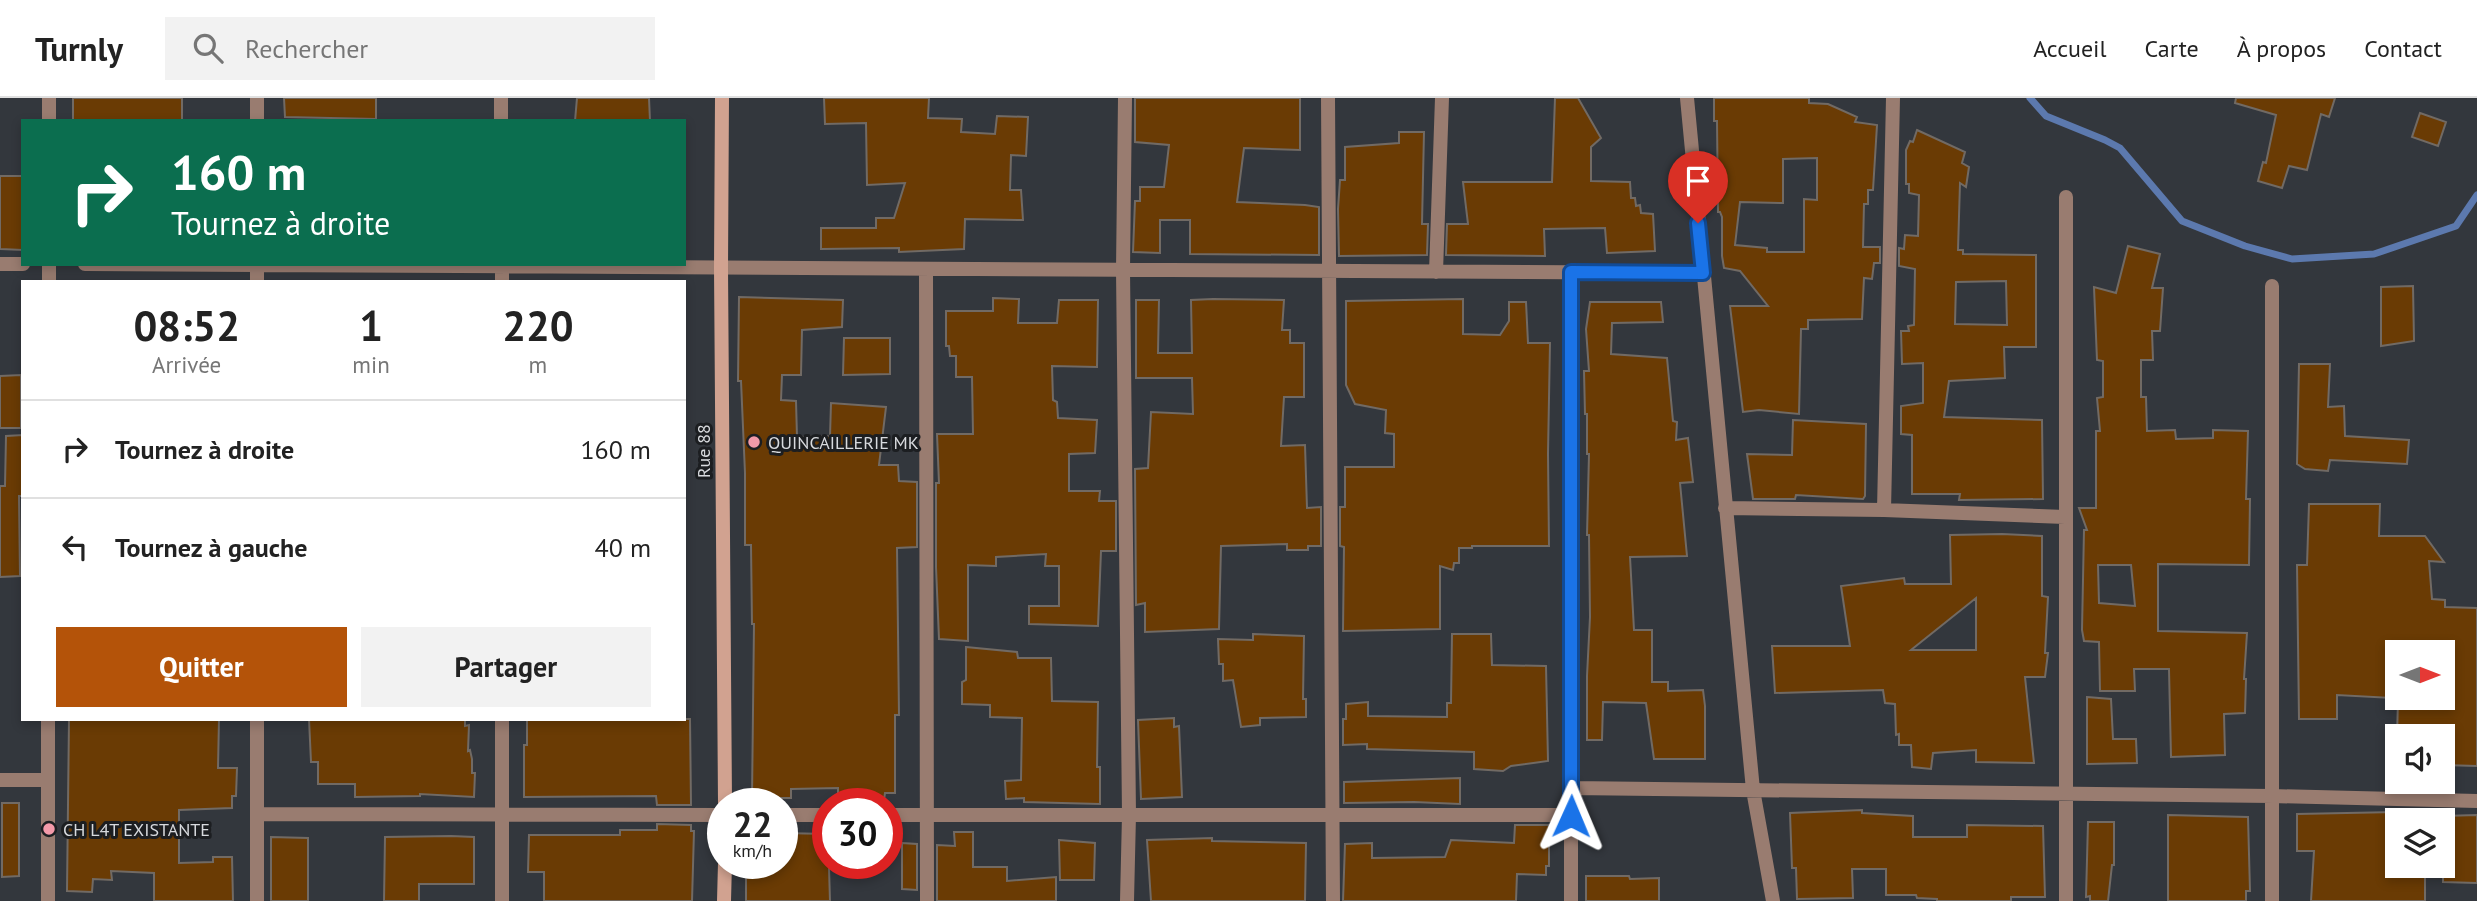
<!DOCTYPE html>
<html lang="fr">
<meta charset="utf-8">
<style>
:root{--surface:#fff;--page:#f2f2f2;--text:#222;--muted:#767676;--line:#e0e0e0;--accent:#b45309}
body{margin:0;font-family:"PT Sans",sans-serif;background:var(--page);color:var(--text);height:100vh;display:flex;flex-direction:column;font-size:26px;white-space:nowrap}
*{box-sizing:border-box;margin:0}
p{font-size:23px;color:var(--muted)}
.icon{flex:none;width:38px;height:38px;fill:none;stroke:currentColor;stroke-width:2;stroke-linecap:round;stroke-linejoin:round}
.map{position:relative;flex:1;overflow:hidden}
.sheet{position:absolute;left:21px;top:182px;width:665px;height:441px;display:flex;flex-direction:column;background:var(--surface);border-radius:0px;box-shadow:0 4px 10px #0003}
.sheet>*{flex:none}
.banner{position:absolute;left:21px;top:21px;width:665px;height:147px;border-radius:0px;box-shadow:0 4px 10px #0003;background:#0b6e4f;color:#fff;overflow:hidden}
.needle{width:46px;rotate:90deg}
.buttons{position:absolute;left:2385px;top:542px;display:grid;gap:14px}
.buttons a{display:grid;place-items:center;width:70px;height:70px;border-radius:0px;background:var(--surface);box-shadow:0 4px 10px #0003;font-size:35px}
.speed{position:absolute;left:707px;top:690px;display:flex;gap:14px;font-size:35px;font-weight:700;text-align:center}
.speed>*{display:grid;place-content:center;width:91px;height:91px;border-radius:50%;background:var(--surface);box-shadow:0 4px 10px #0003;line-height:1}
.speed small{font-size:18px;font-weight:400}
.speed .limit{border:10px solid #d22;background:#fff;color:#111}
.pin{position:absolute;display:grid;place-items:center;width:60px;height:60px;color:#fff;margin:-72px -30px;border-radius:50% 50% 50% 0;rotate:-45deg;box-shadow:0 0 7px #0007}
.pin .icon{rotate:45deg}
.me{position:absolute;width:77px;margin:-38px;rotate:1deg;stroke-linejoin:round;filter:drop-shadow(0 0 5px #0008)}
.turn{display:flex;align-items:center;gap:24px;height:147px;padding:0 35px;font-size:32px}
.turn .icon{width:91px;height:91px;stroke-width:2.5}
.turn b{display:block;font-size:49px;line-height:60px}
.eta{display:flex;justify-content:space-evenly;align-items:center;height:119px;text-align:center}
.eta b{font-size:42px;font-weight:700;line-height:49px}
.action{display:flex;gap:14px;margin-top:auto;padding:14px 35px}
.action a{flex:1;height:80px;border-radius:0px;background:var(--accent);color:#fff;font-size:28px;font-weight:700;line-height:80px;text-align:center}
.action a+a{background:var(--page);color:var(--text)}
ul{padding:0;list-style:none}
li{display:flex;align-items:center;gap:21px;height:98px;padding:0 35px;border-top:2px solid var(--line)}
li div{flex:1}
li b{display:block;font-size:26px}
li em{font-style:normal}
header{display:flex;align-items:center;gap:42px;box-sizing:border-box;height:98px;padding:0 35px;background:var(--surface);border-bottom:2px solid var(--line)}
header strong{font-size:33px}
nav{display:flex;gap:38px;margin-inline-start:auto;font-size:24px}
.search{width:490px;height:63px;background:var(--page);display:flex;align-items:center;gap:18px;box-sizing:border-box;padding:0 24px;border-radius:0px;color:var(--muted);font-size:26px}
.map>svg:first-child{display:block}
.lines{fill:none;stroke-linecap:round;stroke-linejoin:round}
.stream{stroke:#5c79ae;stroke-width:7}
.building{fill:#6a3b04;stroke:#716a64;stroke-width:2;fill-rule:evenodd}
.minor{stroke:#997c70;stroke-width:14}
.secondary{stroke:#d1a290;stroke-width:14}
.route-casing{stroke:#114b97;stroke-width:18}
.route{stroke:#1a73e8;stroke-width:12}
.poi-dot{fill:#f39aa9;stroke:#1c1e21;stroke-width:2.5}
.labels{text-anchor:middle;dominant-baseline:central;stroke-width:6;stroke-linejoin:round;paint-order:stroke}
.poi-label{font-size:18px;fill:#d8dade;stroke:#1c1e21;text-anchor:start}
.street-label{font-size:18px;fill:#d8dade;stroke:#1c1e21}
</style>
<header>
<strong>Turnly</strong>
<div class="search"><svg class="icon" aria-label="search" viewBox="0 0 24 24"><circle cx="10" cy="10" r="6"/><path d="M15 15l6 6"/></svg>Rechercher</div>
<nav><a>Accueil</a><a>Carte</a><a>À propos</a><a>Contact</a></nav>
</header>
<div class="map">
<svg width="2477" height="803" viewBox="0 0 2477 803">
<rect width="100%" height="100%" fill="#33373d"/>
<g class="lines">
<path class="stream" d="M 2030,0 L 2046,18 L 2105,42 L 2120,50 L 2182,123 L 2245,148 L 2292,161 L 2374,156 L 2456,128 L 2477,97"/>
</g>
<path class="building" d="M 73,0 L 182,0 L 182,23 L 73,23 Z
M 284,0 L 376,0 L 376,21 L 285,19 Z
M 577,0 L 649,0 L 650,23 L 575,23 Z
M 824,0 L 929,0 L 928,20 L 962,21 L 961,34 L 995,36 L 997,18 L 1028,19 L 1026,58 L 1011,57 L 1010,92 L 1021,92 L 1023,122 L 965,121 L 964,151 L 899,154 L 899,150 L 821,151 L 821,130 L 876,130 L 876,120 L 894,120 L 905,85 L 867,87 L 866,25 L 825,26 Z
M 1135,0 L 1300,0 L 1300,52 L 1244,50 L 1237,104 L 1305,107 L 1319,109 L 1319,157 L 1190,156 L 1190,122 L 1160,122 L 1160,155 L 1133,154 L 1135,103 L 1140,103 L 1140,89 L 1164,89 L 1169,47 L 1135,44 Z
M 1555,0 L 1578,0 L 1601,40 L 1591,49 L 1591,83 L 1630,84 L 1631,100 L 1635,100 L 1636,108 L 1640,107 L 1641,115 L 1653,116 L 1655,153 L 1607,155 L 1605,130 L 1544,131 L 1545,158 L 1446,157 L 1447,126 L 1468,126 L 1463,84 L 1552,84 Z
M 1714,0 L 1809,0 L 1809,5 L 1828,6 L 1857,19 L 1855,24 L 1877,27 L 1873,92 L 1868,92 L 1868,106 L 1864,106 L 1863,149 L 1880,149 L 1880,165 L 1874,165 L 1872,181 L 1864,180 L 1862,221 L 1808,222 L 1808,231 L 1801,231 L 1799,316 L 1759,312 L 1743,314 L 1730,208 L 1768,208 L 1740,173 L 1724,170 L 1722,158 L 1722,119 L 1720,114 L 1718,114 L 1717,23 L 1714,23 ZM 1817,60 L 1817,102 L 1804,101 L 1804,154 L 1767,154 L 1767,150 L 1735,147 L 1740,104 L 1783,105 L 1783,61 Z
M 2236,0 L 2335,0 L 2329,19 L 2321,16 L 2307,72 L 2289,68 L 2282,90 L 2258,83 L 2263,64 L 2266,65 L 2276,17 L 2235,5 Z
M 2420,15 L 2446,24 L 2438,48 L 2412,39 Z
M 1917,32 L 1965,54 L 1962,65 L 1969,69 L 1966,89 L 1960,85 L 1958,152 L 1963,152 L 1963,156 L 2036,157 L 2036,249 L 2004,249 L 2005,280 L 1949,283 L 1944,319 L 2042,322 L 2043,401 L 1959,402 L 1960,396 L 1912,396 L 1912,337 L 1901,336 L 1901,308 L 1923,305 L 1923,265 L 1902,266 L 1901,233 L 1909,233 L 1908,228 L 1914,227 L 1915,171 L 1899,168 L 1899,150 L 1904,151 L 1905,137 L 1918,138 L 1919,97 L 1909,95 L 1909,86 L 1906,86 L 1906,52 L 1910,43 L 1913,44 ZM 2006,183 L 2007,227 L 1955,226 L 1956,184 Z
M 1399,34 L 1424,34 L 1422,126 L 1428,126 L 1427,157 L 1339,158 L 1338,111 L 1340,82 L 1345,82 L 1345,49 L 1399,45 Z
M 0,78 L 23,78 L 23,152 L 0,151 Z
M 2128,148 L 2160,156 L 2152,190 L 2163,190 L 2160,233 L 2152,233 L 2153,262 L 2141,262 L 2141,299 L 2146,299 L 2147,333 L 2175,332 L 2176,341 L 2213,340 L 2213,332 L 2248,333 L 2246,401 L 2250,401 L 2249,467 L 2158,466 L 2158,533 L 2247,535 L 2244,581 L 2246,581 L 2245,615 L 2224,616 L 2225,657 L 2171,659 L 2169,571 L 2134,571 L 2135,593 L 2100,593 L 2099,544 L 2084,543 L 2082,532 L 2084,432 L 2087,432 L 2079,410 L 2096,410 L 2096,333 L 2100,333 L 2097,300 L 2103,299 L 2103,263 L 2097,262 L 2094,189 L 2116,195 ZM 2098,467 L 2131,467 L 2135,508 L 2099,505 Z
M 2413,188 L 2414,243 L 2381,248 L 2381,189 Z
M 739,199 L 843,202 L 842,229 L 802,232 L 801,277 L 782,277 L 781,302 L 796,303 L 797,339 L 830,338 L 831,305 L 886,309 L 879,367 L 898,367 L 899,383 L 917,384 L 917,449 L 897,450 L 899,617 L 895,617 L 895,695 L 885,695 L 884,702 L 860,701 L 859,699 L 838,700 L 838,690 L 791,691 L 791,700 L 752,700 L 754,526 L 752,526 L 751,447 L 745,447 L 745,375 L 741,283 L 738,283 Z
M 993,200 L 1019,201 L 1018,225 L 1057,225 L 1059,202 L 1098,202 L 1097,269 L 1052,268 L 1053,302 L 1057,304 L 1058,320 L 1097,322 L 1095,355 L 1069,356 L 1069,393 L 1100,393 L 1099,403 L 1116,403 L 1116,453 L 1101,453 L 1098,528 L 1029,526 L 1029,508 L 1059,508 L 1059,468 L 1045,468 L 1046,456 L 996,459 L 996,468 L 968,467 L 968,543 L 939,541 L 936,469 L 936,385 L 939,385 L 937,336 L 973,336 L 972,279 L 956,279 L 956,258 L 950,258 L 949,248 L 946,248 L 946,213 L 993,213 Z
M 1213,201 L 1284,202 L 1282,232 L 1290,232 L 1290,245 L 1304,245 L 1304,299 L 1284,299 L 1281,348 L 1305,347 L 1307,410 L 1321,409 L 1321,448 L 1308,448 L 1308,452 L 1287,452 L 1287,446 L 1221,448 L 1219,531 L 1145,534 L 1145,505 L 1136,507 L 1135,371 L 1148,370 L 1151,314 L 1193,316 L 1192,280 L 1136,280 L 1136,202 L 1159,202 L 1158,255 L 1192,255 L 1191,202 Z
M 1463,201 L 1463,236 L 1500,237 L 1509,223 L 1509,204 L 1526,204 L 1528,245 L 1550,245 L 1548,356 L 1549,448 L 1472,448 L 1472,450 L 1459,450 L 1459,465 L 1454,465 L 1453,472 L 1440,468 L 1440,531 L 1343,533 L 1344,449 L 1340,448 L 1340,409 L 1345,409 L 1345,369 L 1394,369 L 1394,336 L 1385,335 L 1386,312 L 1355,306 L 1346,287 L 1346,203 Z
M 1590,204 L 1661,204 L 1663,224 L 1612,225 L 1611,256 L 1667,260 L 1673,323 L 1677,324 L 1676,342 L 1688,340 L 1693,384 L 1680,385 L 1687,458 L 1630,459 L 1634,532 L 1652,532 L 1652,584 L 1668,584 L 1668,593 L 1703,592 L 1705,608 L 1705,661 L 1654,661 L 1646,605 L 1603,604 L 1602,642 L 1587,642 L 1587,578 L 1590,519 L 1589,437 L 1587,437 L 1589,356 L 1587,356 L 1587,316 L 1585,316 L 1584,273 L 1589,273 L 1586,231 Z
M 844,240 L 890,240 L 890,276 L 843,277 Z
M 2299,266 L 2330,266 L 2328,309 L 2344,308 L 2345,338 L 2409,342 L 2407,366 L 2330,362 L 2328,373 L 2305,371 L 2297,366 Z
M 21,277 L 21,330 L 0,330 L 0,278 Z
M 1793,322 L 1866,326 L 1865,398 L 1863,401 L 1796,397 L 1795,401 L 1753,401 L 1747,356 L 1792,357 Z
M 23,337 L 23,398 L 19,398 L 20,478 L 0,479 L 0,388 L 5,388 L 6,338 Z
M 2309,406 L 2380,406 L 2379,438 L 2425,438 L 2444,464 L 2429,463 L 2432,501 L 2445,502 L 2445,509 L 2477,510 L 2477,668 L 2443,667 L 2443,639 L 2397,639 L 2398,602 L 2443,602 L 2443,555 L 2390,555 L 2392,600 L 2337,597 L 2337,621 L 2299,621 L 2297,467 L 2307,467 Z
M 2002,436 L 2042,438 L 2042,498 L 2048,499 L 2045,555 L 2048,555 L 2045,579 L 2025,579 L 2034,665 L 1976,664 L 1976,652 L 1933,655 L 1931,671 L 1912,669 L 1911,647 L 1899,647 L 1899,636 L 1896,637 L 1895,606 L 1885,605 L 1883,592 L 1775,595 L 1772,548 L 1850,548 L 1841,488 L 1904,480 L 1905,486 L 1951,486 L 1950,437 ZM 1976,500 L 1976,552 L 1911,552 Z
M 1253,536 L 1304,538 L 1303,601 L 1306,601 L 1306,619 L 1260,620 L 1260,627 L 1241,629 L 1233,582 L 1223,583 L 1223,566 L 1219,566 L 1218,541 L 1253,542 Z
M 1452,536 L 1491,536 L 1492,567 L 1546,568 L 1548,663 L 1511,668 L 1503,673 L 1474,671 L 1474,654 L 1367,651 L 1367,646 L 1343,647 L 1343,621 L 1346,621 L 1346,606 L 1368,604 L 1368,618 L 1447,619 L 1447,605 L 1451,605 Z
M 966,549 L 1017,554 L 1018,560 L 1051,560 L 1052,603 L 1098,604 L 1097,669 L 1100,669 L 1100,706 L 1024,704 L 1024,700 L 1006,701 L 1005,683 L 1021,682 L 1022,620 L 990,619 L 990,607 L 962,606 L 962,584 L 966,582 Z
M 2087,599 L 2111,601 L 2113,641 L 2136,641 L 2137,665 L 2087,666 Z
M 1174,620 L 1174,629 L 1179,628 L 1182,699 L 1141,701 L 1138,622 Z
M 69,621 L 219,621 L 218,670 L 237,670 L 236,698 L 232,698 L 232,710 L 179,712 L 179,765 L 213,764 L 213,759 L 232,759 L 233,803 L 154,803 L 154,775 L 111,773 L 112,782 L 93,781 L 92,794 L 67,793 Z
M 309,621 L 465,621 L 465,628 L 469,627 L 468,653 L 470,652 L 472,661 L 472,675 L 475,675 L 474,699 L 420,696 L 420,698 L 355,699 L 355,686 L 318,686 L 318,664 L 311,664 Z
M 527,621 L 690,621 L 691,707 L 657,707 L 656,698 L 524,699 L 524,647 L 527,647 Z
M 1460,680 L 1460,706 L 1414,704 L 1344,705 L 1344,684 Z
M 2,705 L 19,705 L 19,778 L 2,779 Z
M 1862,712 L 1862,715 L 1913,718 L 1913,739 L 1967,739 L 1967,727 L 2043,728 L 2045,799 L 2011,799 L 2011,803 L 1937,803 L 1937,801 L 1917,800 L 1916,797 L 1886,797 L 1886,771 L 1852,771 L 1853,800 L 1797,801 L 1796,770 L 1792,770 L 1790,715 Z
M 2396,714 L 2395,768 L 2425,768 L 2425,803 L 2311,803 L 2314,753 L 2297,753 L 2297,716 Z
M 2168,717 L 2248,719 L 2250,793 L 2246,793 L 2246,803 L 2168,803 Z
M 2477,717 L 2477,785 L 2443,784 L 2443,718 Z
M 2088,724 L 2114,724 L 2114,767 L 2112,767 L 2108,803 L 2090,803 L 2090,798 L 2086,799 Z
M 657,726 L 691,727 L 691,733 L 694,733 L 692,803 L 544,803 L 544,774 L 528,774 L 529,737 L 620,737 L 620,732 L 657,732 Z
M 1515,727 L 1549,727 L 1549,768 L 1546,768 L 1546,777 L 1517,776 L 1516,803 L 1343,803 L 1345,746 L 1372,745 L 1372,760 L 1445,759 L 1451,742 L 1514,745 Z
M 954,734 L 973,734 L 973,769 L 1007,769 L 1007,783 L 1056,779 L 1056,803 L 937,803 L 937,747 L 955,748 Z
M 782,735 L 828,736 L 830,803 L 746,803 L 746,765 L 782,765 Z
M 451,738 L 474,739 L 474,786 L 419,786 L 419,803 L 384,803 L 385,739 Z
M 271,739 L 308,740 L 308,803 L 271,803 Z
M 1212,740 L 1212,743 L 1306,745 L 1305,803 L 1151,803 L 1147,742 Z
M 1059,742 L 1095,745 L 1094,782 L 1060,782 Z
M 902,745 L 917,746 L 917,792 L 902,791 Z
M 1586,778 L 1629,778 L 1630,781 L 1659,780 L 1659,803 L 1586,803 Z"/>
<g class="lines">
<path class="minor" d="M 501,0 L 501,23
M 1125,0 L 1123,172 L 1129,717 L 1127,803
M 1328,0 L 1333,803
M 1687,0 L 1753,692 L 1773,803
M 49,23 L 49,0
M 257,23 L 257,0
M 2066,99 L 2066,803
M 0,166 L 23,166
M 85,166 L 1703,175
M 502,166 L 502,184
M 926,171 L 927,803
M 1436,174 L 1442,0
M 1571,174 L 1571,803
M 49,184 L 49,166
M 257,184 L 257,166
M 1725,410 L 1884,412 L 2065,419
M 1884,412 L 1893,0
M 502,621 L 502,803
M 0,682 L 48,682
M 1572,690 L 2272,698 L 2477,703
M 257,716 L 723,717
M 782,717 L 828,717
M 887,717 L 1571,717
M 48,803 L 48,621
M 257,803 L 257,621
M 2272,803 L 2272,188"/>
<path class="secondary" d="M 722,0 L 721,170 L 725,705
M 724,803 L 725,765"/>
</g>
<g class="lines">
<defs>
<path id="route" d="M 1571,718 L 1571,174 L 1703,175 L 1698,125"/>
</defs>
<use href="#route" class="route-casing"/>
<use href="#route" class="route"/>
</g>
<g class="poi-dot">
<circle cx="754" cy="344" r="7"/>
<circle cx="49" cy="731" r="7"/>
</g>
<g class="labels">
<g class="poi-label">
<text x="768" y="344">QUINCAILLERIE MK</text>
<text x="63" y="731">CH L4T EXISTANTE</text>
</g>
<g class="street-label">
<text transform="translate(703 353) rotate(-90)">Rue 88</text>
</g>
</g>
</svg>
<div class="buttons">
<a><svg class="needle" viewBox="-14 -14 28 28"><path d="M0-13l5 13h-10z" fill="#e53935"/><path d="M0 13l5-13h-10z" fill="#767676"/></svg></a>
<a><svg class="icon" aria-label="sound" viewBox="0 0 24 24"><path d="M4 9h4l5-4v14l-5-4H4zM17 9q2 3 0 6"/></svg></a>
<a><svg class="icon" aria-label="layers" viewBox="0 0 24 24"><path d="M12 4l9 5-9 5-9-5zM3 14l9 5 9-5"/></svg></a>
</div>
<div class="speed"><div>22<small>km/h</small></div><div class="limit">30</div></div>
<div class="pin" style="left:1698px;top:125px;background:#d93025"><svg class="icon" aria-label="arrive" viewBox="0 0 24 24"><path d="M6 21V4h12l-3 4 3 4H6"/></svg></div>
<svg class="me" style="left:1571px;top:718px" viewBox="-20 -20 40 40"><path d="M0-17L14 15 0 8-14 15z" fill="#1a73e8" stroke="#fff" stroke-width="4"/></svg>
<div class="banner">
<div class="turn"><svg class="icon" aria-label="right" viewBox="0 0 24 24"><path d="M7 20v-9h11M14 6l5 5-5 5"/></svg><div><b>160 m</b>Tournez à droite</div></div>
</div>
<section class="sheet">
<div class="eta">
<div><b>08:52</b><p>Arrivée</p></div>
<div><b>1</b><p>min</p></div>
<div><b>220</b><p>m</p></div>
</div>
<ul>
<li><svg class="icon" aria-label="right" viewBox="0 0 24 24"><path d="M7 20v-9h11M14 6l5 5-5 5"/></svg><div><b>Tournez à droite</b></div><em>160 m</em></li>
<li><svg class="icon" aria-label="left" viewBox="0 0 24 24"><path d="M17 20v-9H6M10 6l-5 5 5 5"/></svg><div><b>Tournez à gauche</b></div><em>40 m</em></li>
</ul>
<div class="action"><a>Quitter</a><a>Partager</a></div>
</section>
</div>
